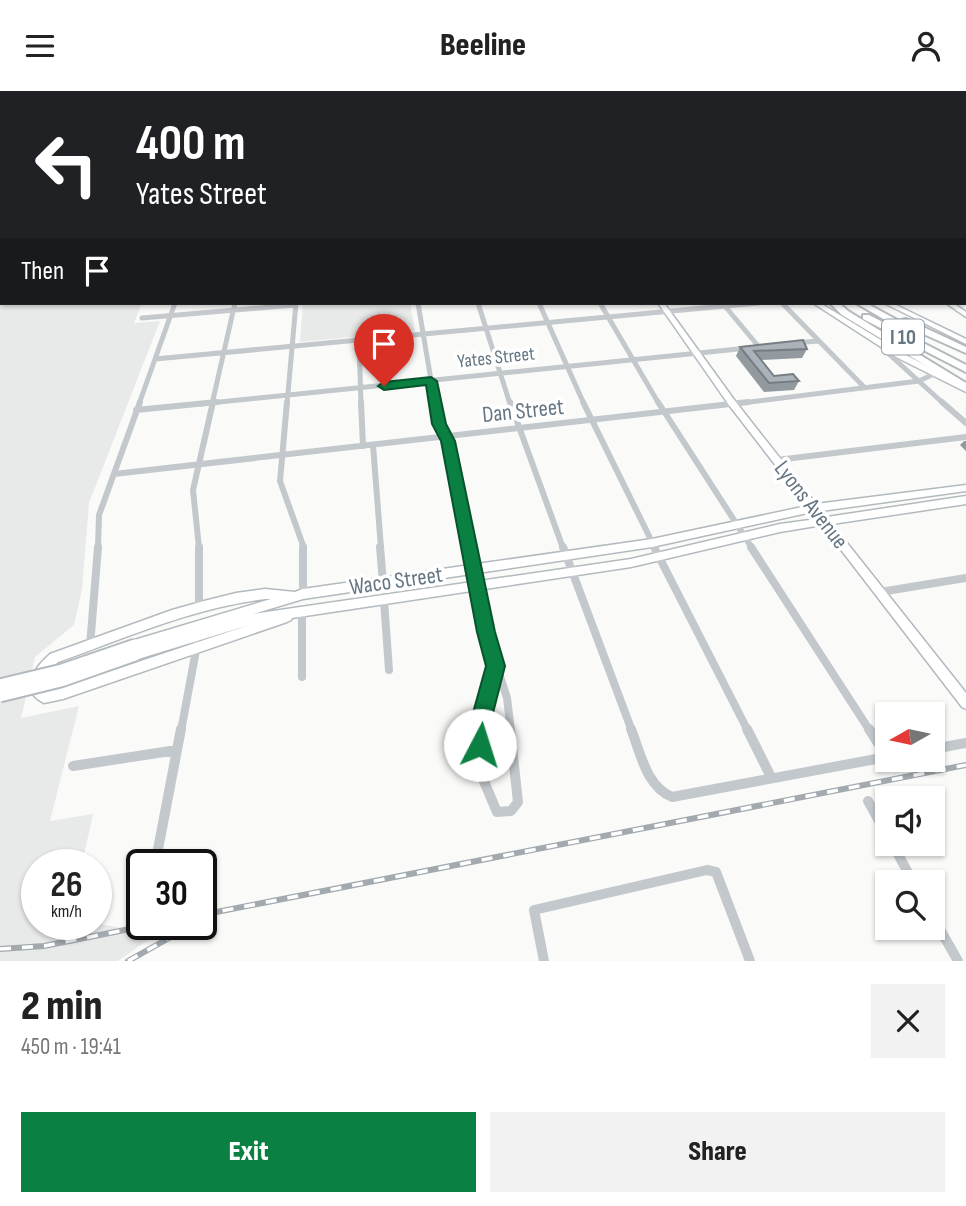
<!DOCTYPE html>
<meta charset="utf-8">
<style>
:root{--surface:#fff;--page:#f2f2f2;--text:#222;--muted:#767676;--accent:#0b8043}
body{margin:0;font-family:"Sofia Sans Condensed",sans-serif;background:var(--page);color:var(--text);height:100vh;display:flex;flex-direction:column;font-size:26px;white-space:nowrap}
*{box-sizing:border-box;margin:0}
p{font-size:23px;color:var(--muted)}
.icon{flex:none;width:38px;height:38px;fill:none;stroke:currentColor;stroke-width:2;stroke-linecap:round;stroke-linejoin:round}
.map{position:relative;height:870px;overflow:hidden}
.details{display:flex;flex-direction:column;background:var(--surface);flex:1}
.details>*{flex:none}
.banner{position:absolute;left:0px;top:0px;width:966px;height:214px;box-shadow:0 2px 5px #0004;background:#202124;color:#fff;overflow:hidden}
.needle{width:46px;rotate:261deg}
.controls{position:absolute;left:875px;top:611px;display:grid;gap:14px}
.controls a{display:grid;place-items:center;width:70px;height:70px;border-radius:0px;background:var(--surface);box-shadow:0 2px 5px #0004;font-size:35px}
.speed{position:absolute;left:21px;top:758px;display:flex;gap:14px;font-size:35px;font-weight:700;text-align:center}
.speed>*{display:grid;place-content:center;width:91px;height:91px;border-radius:50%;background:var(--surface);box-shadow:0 2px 5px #0004;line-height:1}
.speed small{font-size:18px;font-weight:400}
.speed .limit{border:4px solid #111;border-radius:10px;background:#fff;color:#111}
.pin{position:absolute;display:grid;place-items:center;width:60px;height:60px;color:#fff;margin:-72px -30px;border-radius:50% 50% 50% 0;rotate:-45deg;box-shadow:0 0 7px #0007}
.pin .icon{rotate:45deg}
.me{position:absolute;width:77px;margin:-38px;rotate:5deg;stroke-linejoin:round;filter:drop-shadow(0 0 5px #0008)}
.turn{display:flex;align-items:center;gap:24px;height:147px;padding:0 21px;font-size:32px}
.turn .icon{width:91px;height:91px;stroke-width:2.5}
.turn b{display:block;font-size:49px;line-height:60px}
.then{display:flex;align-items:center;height:66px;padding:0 21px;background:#0003;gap:14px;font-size:26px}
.round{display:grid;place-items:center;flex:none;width:74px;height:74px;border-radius:0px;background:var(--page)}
.overview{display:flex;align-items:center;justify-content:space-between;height:119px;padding:0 21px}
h1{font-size:42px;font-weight:800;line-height:52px}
.cta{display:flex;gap:14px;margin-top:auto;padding:14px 21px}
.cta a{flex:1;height:80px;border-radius:0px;background:var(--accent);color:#fff;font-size:28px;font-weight:800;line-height:80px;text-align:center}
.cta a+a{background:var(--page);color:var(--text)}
header{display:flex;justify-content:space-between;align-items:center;height:91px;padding:0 21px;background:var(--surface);font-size:32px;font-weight:800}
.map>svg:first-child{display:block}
.built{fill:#e8e9e9}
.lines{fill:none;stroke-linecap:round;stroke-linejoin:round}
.secondary-casing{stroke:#b3babf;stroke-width:3}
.highway-casing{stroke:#b4b9bd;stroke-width:4}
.street-far3{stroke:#c3c8cc;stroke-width:5}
.street-far2{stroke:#c3c8cc;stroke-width:6}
.street-far1{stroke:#c3c8cc;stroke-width:8}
.street{stroke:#c3c8cc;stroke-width:10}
.secondary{fill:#fff;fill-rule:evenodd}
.highway{fill:#fff;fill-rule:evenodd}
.rail-casing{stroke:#a2aab0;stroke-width:6}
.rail{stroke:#fff;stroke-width:3.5;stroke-dasharray:11;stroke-linecap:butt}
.secondary-bridge-casing{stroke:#b3babf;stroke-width:15;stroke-linecap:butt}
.secondary-bridge{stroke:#fff;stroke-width:11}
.wall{fill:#929a9f}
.building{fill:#aab3b9;stroke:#777d82;stroke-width:2}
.route{fill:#0b8043;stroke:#07532c;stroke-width:2}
.labels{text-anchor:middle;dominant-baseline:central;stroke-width:7;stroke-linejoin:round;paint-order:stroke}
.far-street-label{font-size:19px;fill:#657683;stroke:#fff}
.shield{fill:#fff;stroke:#939fa8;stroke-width:2}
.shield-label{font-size:21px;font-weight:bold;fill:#657683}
.street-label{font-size:23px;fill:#657683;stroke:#fff}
</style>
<header><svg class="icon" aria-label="menu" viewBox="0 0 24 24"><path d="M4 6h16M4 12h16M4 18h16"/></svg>Beeline<svg class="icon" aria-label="person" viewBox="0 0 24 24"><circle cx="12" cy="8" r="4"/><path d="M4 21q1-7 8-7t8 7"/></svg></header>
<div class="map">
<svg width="966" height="870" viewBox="0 0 966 870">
<rect width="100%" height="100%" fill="#fafaf8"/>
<path class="built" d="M 0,106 L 2,212 L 142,212 L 134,232 L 160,230 L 89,412 L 82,498 L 74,534 L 35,566 L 21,627 L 79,615 L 50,730 L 93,723 L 82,773 L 37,774 L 37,833 L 96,832 L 155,844 L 118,870 L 0,870 Z
M 303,212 L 410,212 L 415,240 L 300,251 Z"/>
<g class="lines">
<defs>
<path id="secondary" d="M 658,212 L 664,212 L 735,310 L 816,413 L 966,394 L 966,400 L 821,420 L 827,426 L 966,405 L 966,413 L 832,433 L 966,602 L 966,618 L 962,616 L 822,434 L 780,441 L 631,476 L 292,527 L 291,529 L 287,531 L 63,608 L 44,612 C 35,607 31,604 32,594 C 34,577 39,574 50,563 L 172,519 L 204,510 L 236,502 L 265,498 L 295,501 L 303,498 L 652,448 L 807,415 L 729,314 ZM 812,421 L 817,428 L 780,433 L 631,468 L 253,523 L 303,508 L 652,456 ZM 265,508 L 271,508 L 131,550 L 129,554 L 131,558 L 134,559 L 131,560 L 129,564 L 131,568 L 135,569 L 249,534 L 63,596 L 46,600 L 43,598 L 45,584 L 58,571 C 126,547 192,517 265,508 Z
M 813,212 L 820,212 L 904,263 L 966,296 L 966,301 L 898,267 Z
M 884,212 L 892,212 L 966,248 L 966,253 Z
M 946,212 L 953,212 L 966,221 L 966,226 Z"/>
<path id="highway" d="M 830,212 L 839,212 L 848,220 L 966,292 L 966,299 L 842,224 Z
M 856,212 L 866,212 L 899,230 L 906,228 L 966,256 L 966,262 L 910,237 L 910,240 L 904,240 Z
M 863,224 L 869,224 L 966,274 L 966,281 L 863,228 Z"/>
</defs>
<use href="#secondary" class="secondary-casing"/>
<use href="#highway" class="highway-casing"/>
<path class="street-far3" d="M 418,212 L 435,313
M 478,212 L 510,313
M 539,212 L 584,313
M 600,212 L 659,313
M 782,212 L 864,296
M 724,214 L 759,256
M 142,227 L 295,214
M 359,250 L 361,313
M 795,252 L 818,250
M 890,264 L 944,313
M 155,268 L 758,212
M 139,313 L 175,212
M 200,313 L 748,257
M 212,313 L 235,212
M 287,313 L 296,212
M 734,313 L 919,290 L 934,283"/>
<path class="street-far2" d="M 287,311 L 280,390 L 304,457
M 361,311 L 363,355
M 435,311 L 439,333 L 452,365 L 470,457
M 510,311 L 563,457
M 583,311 L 655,457
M 658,311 L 752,457
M 942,311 L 966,332
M 136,319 L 217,311
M 373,354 L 381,457
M 777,369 L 966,346
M 114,383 L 748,311
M 98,457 L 99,424 L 140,311
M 199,457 L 193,399 L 213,311"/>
<path class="street-far1" d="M 199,456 L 199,516
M 380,456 L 383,491
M 469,456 L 486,542 L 507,607 L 511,640
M 563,456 L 632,640
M 654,456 L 748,640
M 751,456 L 870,640
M 880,501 L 966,487
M 303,503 L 303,456
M 384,510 L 389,579
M 302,521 L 302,586
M 90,555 L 98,456
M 181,640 L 197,554
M 482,640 L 496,575"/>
<path class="street" d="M 482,638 L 483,688 L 497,721 L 511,720 L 518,711 L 510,638
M 631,638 C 641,663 646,695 672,706 L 887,666
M 747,638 L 771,686
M 869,638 L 887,666
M 480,654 L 512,651
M 933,658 L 966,652
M 73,675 L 177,659
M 868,710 L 887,744
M 892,752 L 913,791
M 155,774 L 181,638
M 933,826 L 958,870
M 544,870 L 534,819 L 707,779 L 716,781 L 750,870"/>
<use href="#secondary" class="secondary"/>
<use href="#highway" class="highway"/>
<defs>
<path id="rail" d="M 201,824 L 966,674
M 0,858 L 44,855 L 155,833
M 128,870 L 194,833"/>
</defs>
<use href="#rail" class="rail-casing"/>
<use href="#rail" class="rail"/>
<defs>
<path id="secondary-bridge" d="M 0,594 L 62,579 L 135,554
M 0,605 L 61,590 L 135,564"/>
</defs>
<use href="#secondary-bridge" class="secondary-bridge-casing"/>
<use href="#secondary-bridge" class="secondary-bridge"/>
</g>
<path class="wall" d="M 740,256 L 807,258 L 802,267 L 761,269 L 774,285 L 799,290 L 794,299 L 764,301 L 736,265 Z
M 964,350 L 966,350 L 966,360 L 960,354 Z"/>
<path class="building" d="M 803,249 L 807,258 L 754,260 L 774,285 L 793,283 L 799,290 L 769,292 L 740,256 Z"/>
<linearGradient id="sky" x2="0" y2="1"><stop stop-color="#96bcdc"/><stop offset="0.46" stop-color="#fdfdfc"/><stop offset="1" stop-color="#fdfdfc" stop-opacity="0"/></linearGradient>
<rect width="966" height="228" fill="url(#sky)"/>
<path class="route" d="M 431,286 L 437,290 L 446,333 L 455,350 L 495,541 L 505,575 L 493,622 L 488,661 L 480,665 L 473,661 L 470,654 L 473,622 L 486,575 L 477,541 L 441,350 L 432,333 L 426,294 L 384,299 L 378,295 L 384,291 Z"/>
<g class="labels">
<g class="far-street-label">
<text transform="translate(496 267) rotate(-6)">Yates Street</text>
</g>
<rect class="shield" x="882" y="228.5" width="42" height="35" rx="5"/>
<g class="shield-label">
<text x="903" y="246">I 10</text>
</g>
<g class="street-label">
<text transform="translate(523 320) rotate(-6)">Dan Street</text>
<text transform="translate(811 414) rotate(52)">Lyons Avenue</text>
<text transform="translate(396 490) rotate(-8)">Waco Street</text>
</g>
</g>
</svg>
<div class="controls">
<a><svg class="needle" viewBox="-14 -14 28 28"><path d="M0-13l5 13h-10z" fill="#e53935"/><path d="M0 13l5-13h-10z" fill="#767676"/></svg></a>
<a><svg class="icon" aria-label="sound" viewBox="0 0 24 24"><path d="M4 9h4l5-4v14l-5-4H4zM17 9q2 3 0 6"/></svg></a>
<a><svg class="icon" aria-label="search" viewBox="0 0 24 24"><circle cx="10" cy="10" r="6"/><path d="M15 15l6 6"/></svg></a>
</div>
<div class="speed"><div>26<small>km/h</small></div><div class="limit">30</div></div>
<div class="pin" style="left:384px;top:295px;background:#d93025"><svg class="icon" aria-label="arrive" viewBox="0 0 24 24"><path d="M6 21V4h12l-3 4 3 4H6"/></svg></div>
<svg class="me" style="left:480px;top:654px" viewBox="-20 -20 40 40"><circle r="19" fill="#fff"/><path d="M0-13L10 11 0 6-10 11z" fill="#0b8043"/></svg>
<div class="banner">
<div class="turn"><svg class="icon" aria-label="left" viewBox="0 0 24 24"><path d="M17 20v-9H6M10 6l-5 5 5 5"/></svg><div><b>400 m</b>Yates Street</div></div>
<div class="then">Then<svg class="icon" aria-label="arrive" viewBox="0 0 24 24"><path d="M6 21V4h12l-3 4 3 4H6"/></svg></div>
</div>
</div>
<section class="details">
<div class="overview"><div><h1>2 min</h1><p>450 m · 19:41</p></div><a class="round"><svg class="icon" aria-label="close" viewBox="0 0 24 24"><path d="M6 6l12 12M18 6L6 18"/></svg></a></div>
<div class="cta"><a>Exit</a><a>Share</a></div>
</section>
